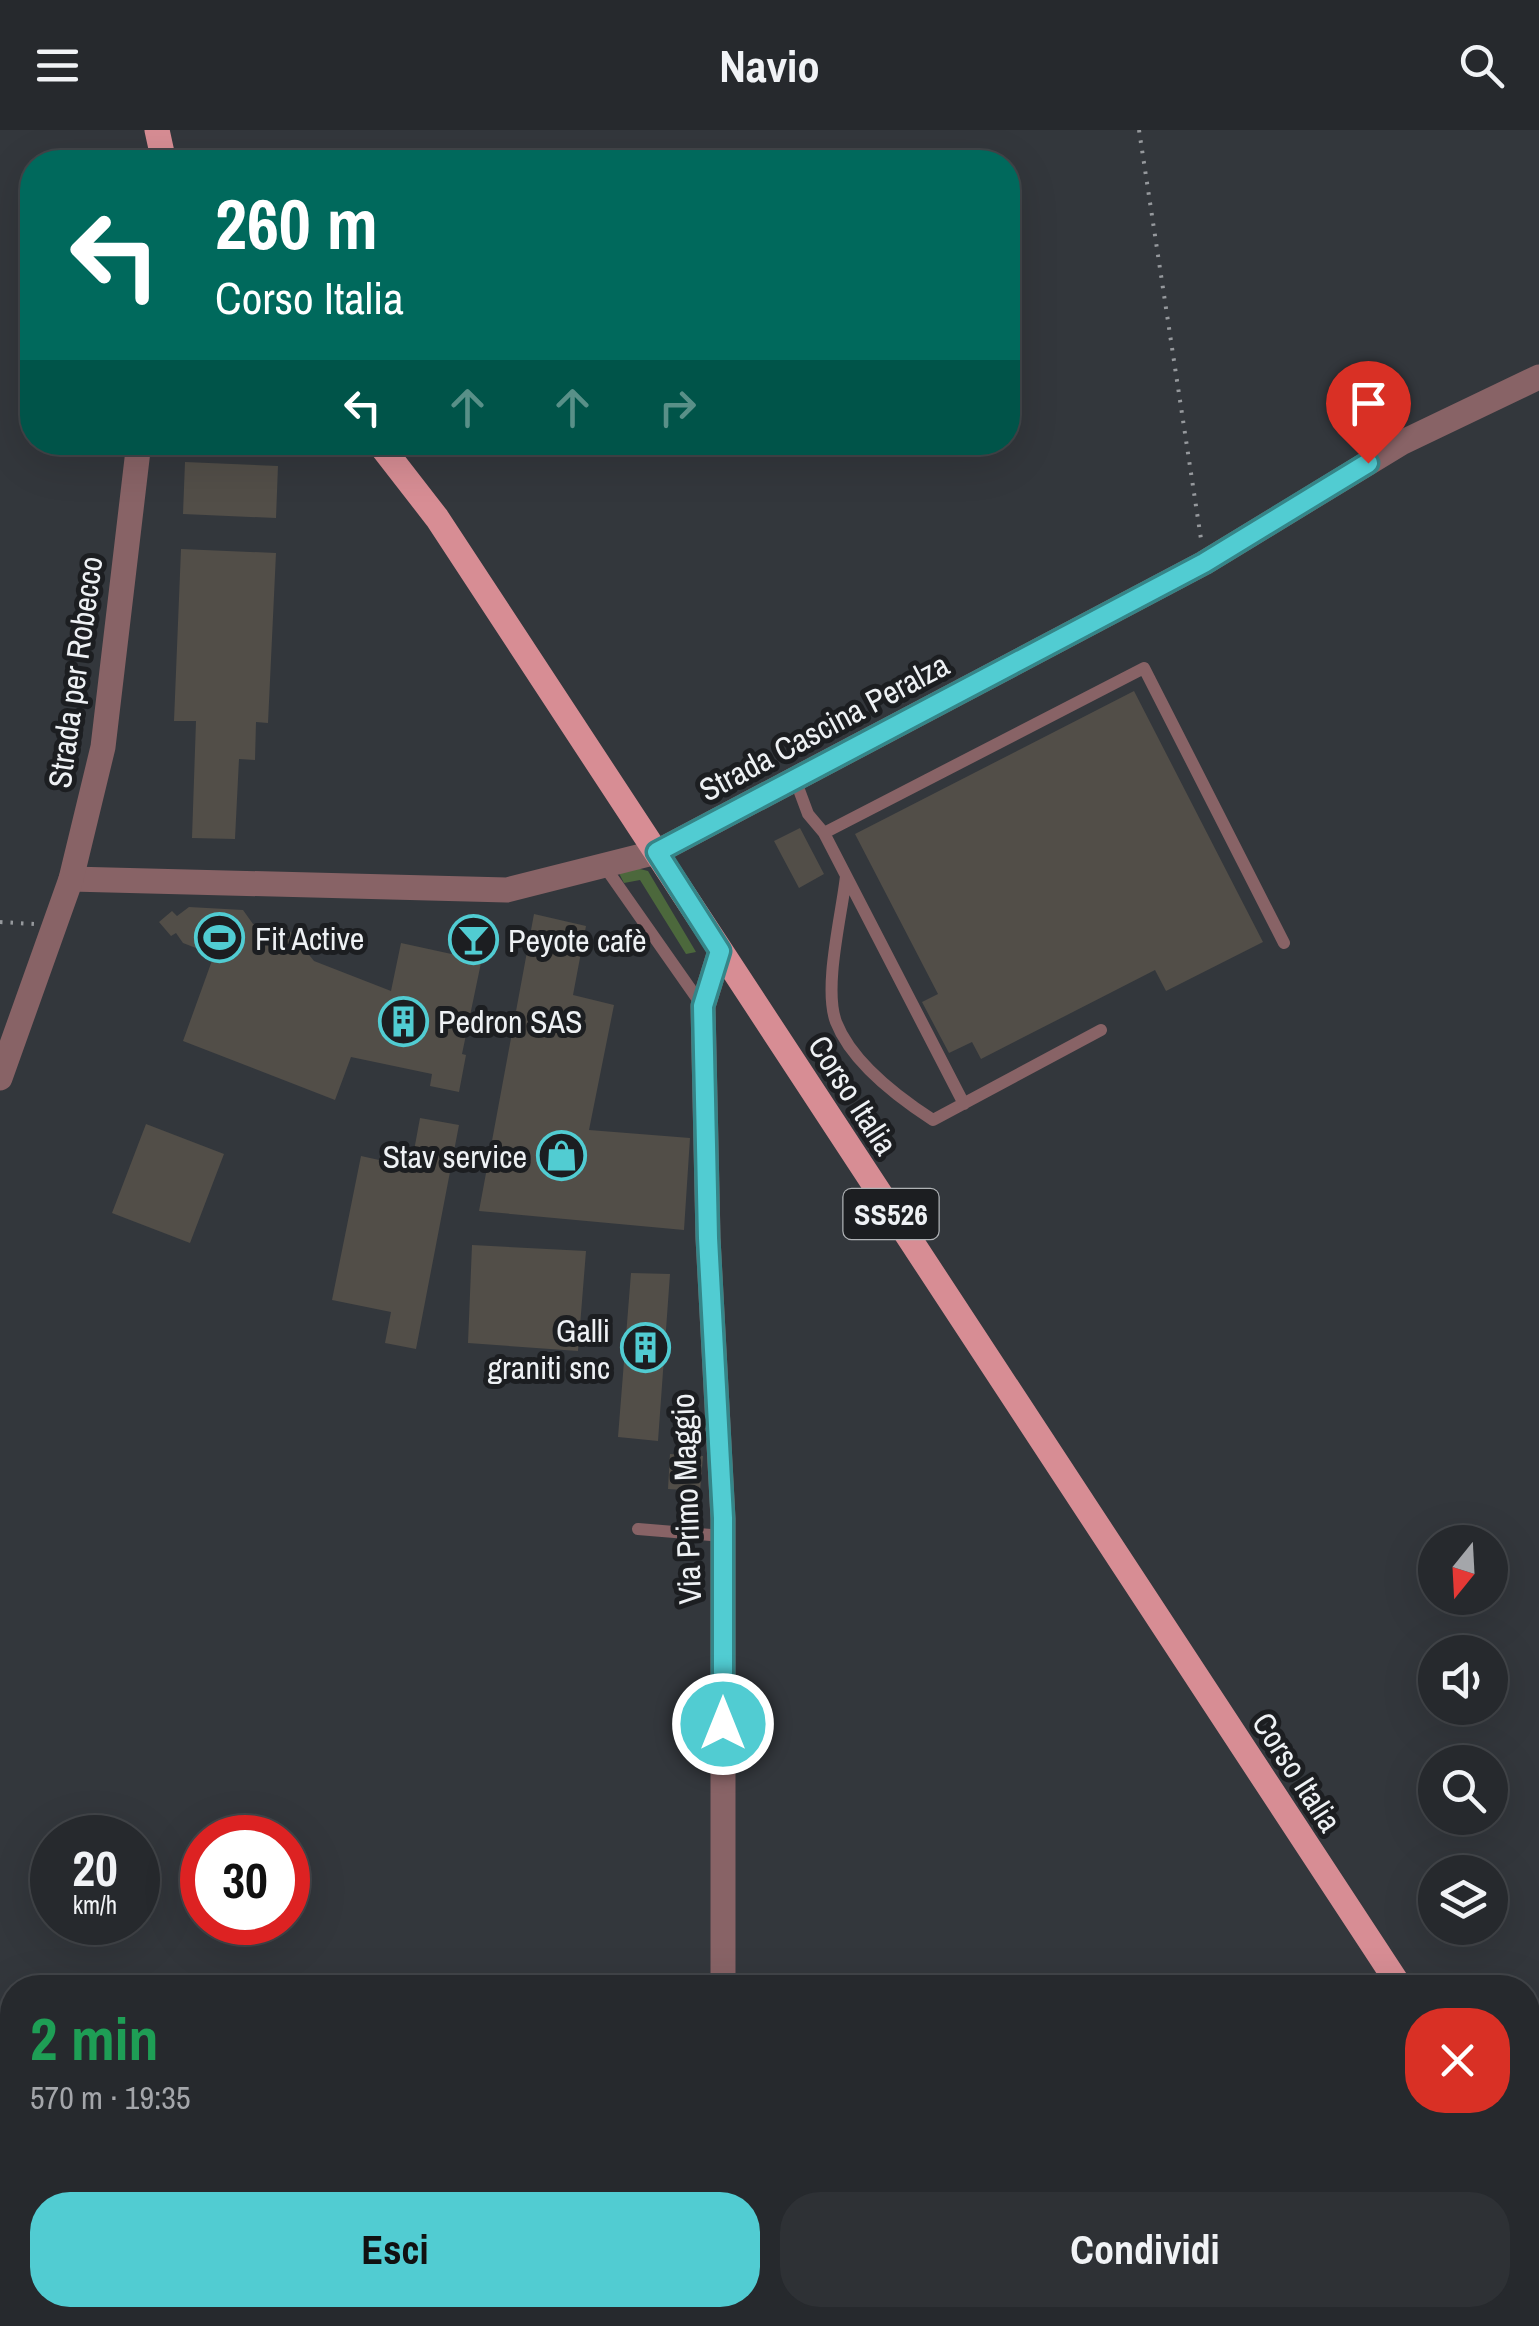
<!DOCTYPE html>
<html lang="it">
<meta charset="utf-8">
<style>
:root{--surface:#26292d;--page:#2e3135;--text:#f1f3f6;--muted:#a4a6aa;--line:#424549;--accent:#51ccd2}
body{margin:0;font-family:"Archivo Narrow",sans-serif;background:var(--page);color:var(--text);height:100vh;display:flex;flex-direction:column;font-size:38px;white-space:nowrap}
*{box-sizing:border-box;margin:0}
p{font-size:32px;color:var(--muted)}
.icon{flex:none;width:55px;height:55px;fill:none;stroke:currentColor;stroke-width:2;stroke-linecap:round;stroke-linejoin:round}
.map{position:relative;flex:1;overflow:hidden}
.drawer{position:absolute;left:0px;top:1845px;width:1540px;height:352px;display:flex;flex-direction:column;background:var(--surface);border-radius:40px 40px 0 0;box-shadow:0 10px 40px #0002,0 0 0 2px var(--line)}
.drawer>*{flex:none}
.guide{position:absolute;left:20px;top:20px;width:1000px;height:305px;border-radius:40px;box-shadow:0 10px 40px #0002,0 0 0 2px var(--line);background:#00695c;color:#fff;overflow:hidden}
.needle{width:65px;rotate:198deg}
.tools{position:absolute;left:1418px;top:1395px;display:grid;gap:20px}
.tools a{display:grid;place-items:center;width:90px;height:90px;border-radius:50%;background:var(--surface);box-shadow:0 10px 40px #0002,0 0 0 2px var(--line);font-size:50px}
.speed{position:absolute;left:30px;top:1685px;display:flex;gap:20px;font-size:50px;font-weight:700;text-align:center}
.speed>*{display:grid;place-content:center;width:130px;height:130px;border-radius:50%;background:var(--surface);box-shadow:0 10px 40px #0002,0 0 0 2px var(--line);line-height:1}
.speed small{font-size:25px;font-weight:400}
.speed .limit{border:15px solid #d22;background:#fff;color:#111}
.pin{position:absolute;display:grid;place-items:center;width:85px;height:85px;color:#fff;margin:-102px -42px;border-radius:50% 50% 50% 0;rotate:-45deg;box-shadow:0 0 10px #0007}
.pin .icon{rotate:45deg}
.me{position:absolute;width:110px;margin:-55px;rotate:0deg;stroke-linejoin:round;filter:drop-shadow(0 0 8px #0008)}
.turn{display:flex;align-items:center;gap:35px;height:210px;padding:0 30px;font-size:45px}
.turn .icon{width:130px;height:130px;stroke-width:2.5}
.turn b{display:block;font-size:70px;line-height:85px}
.lanes{display:flex;align-items:center;height:95px;padding:0 30px;background:#0003;justify-content:center;gap:50px;direction:ltr}
.lanes .off{opacity:.35}
.round{display:grid;place-items:center;flex:none;width:105px;height:105px;border-radius:40px;background:var(--page)}
.overview{display:flex;align-items:center;justify-content:space-between;height:170px;padding:0 30px}
h1{font-size:60px;font-weight:700;line-height:75px;color:#1e9e55}
.primary-button{display:flex;gap:20px;margin-top:auto;padding:20px 30px}
.primary-button a{flex:1;height:115px;border-radius:40px;background:var(--accent);color:#111;font-size:40px;font-weight:700;line-height:115px;text-align:center}
.primary-button a+a{background:var(--page);color:var(--text)}
header{display:flex;justify-content:space-between;align-items:center;height:130px;padding:0 30px;background:var(--surface);font-size:45px;font-weight:700}
.map>svg:first-child{display:block}
.green{fill:#4c683c}
.building{fill:#524e48}
.lines{fill:none;stroke-linecap:round;stroke-linejoin:round}
.path{stroke:#96999d;stroke-width:4;stroke-dasharray:2.5 8;stroke-linecap:butt}
.service{stroke:#886366;stroke-width:12}
.minor{stroke:#886366;stroke-width:25}
.tertiary{stroke:#886366;stroke-width:25}
.primary{stroke:#d78d94;stroke-width:25}
.route-casing{stroke:#358588;stroke-width:25}
.route{stroke:#51ccd2;stroke-width:18}
.labels{text-anchor:middle;dominant-baseline:central;stroke-width:10;stroke-linejoin:round;paint-order:stroke}
.shield{fill:#1c1e21;stroke:#afb2b5;stroke-width:2.5}
.shield-label{font-size:30px;font-weight:bold;fill:#eef1f4}
.street-label{font-size:32px;fill:#eef1f4;stroke:#1c1e21}
.poi-label{font-size:32px;fill:#eef1f4;stroke:#1c1e21;text-anchor:start}
</style>
<header><svg class="icon" aria-label="menu" viewBox="0 0 24 24"><path d="M4 6h16M4 12h16M4 18h16"/></svg>Navio<svg class="icon" aria-label="search" viewBox="0 0 24 24"><circle cx="10" cy="10" r="6"/><path d="M15 15l6 6"/></svg></header>
<div class="map">
<svg width="1539" height="2196" viewBox="0 0 1539 2196">
<rect width="100%" height="100%" fill="#33373c"/>
<path class="green" d="M 636,738 L 648,741 L 696,822 L 686,824 L 640,750 L 624,753 L 619,743 Z"/>
<path class="building" d="M 185,332 L 278,336 L 276,388 L 183,384 Z
M 181,419 L 276,423 L 268,593 L 256,592 L 255,630 L 239,629 L 235,709 L 192,708 L 196,591 L 174,591 Z
M 1134,561 L 1263,812 L 1166,861 L 1155,840 L 981,929 L 972,912 L 949,923 L 922,872 L 938,864 L 855,704 Z
M 800,698 L 824,744 L 799,758 L 774,711 Z
M 189,777 L 243,780 L 253,794 L 285,795 L 314,831 L 391,861 L 401,813 L 456,825 L 462,798 L 487,804 L 462,924 L 466,925 L 459,962 L 430,956 L 432,944 L 351,927 L 335,970 L 183,911 L 214,825 L 183,813 L 176,803 L 171,806 L 159,792 L 172,781 L 177,786 Z
M 534,784 L 586,796 L 573,865 L 614,875 L 589,1000 L 690,1008 L 684,1100 L 479,1081 Z
M 420,988 L 459,995 L 416,1219 L 385,1213 L 391,1182 L 332,1170 L 361,1026 L 411,1037 Z
M 146,994 L 224,1024 L 190,1113 L 112,1083 Z
M 472,1115 L 586,1121 L 578,1221 L 468,1213 Z
M 631,1143 L 670,1144 L 658,1311 L 618,1307 Z
M 670,1324 L 703,1326 L 700,1361 L 668,1359 Z"/>
<g class="lines">
<path class="path" d="M 1139,0 L 1201,409
M 0,792 L 34,794"/>
<path class="service" d="M 795,649 L 808,684 L 824,703 L 1144,538 L 1284,813
M 824,703 L 964,974
M 605,737 L 701,874
M 846,746 C 842,784 823,857 836,892 C 852,933 899,968 933,990 L 1101,900
M 638,1399 L 723,1406"/>
<path class="minor" d="M 71,749 L 507,760 L 657,722 L 1204,433 L 1401,313 L 1539,247
M 720,821 L 703,876 L 708,1108 L 723,1389 L 723,1858
M 737,2185 L 738,2196"/>
<path class="tertiary" d="M 0,948 L 71,749 L 103,617 L 139,312"/>
<path class="primary" d="M 157,0 L 164,32
M 378,312 L 437,388 L 1401,1858
M 1528,2046 L 1539,2063"/>
</g>
<g class="lines">
<defs>
<path id="route" d="M 723,1594 L 723,1388 L 708,1108 L 703,876 L 720,821 L 657,722 L 1204,433 L 1368,333"/>
</defs>
<use href="#route" class="route-casing"/>
<use href="#route" class="route"/>
</g>
<defs>
<symbol id="stadium-ring" viewBox="-11 -11 22 22"><circle r="9.5" fill="#1c1e21" stroke="#51ccd2" stroke-width="1.5"/><path d="M0-5a6.5 5 0 1 0 0 10a6.5 5 0 1 0 0-10ZM-3.5-1.8h7v3.6h-7Z" fill="#51ccd2"/></symbol>
<symbol id="bar-ring" viewBox="-11 -11 22 22"><circle r="9.5" fill="#1c1e21" stroke="#51ccd2" stroke-width="1.5"/><path d="M-6-5H6L.8 .8V4.5H3.5V6h-7V4.5H-.8V.8Z" fill="#51ccd2"/></symbol>
<symbol id="building-ring" viewBox="-11 -11 22 22"><circle r="9.5" fill="#1c1e21" stroke="#51ccd2" stroke-width="1.5"/><path d="M-4-6H4V6H1V3H-1V6H-4ZM-2.5-4.3h1.7v1.8h-1.7ZM.8-4.3h1.7v1.8H.8ZM-2.5-1h1.7V.8h-1.7ZM.8-1h1.7V.8H.8Z" fill="#51ccd2"/></symbol>
<symbol id="shop-ring" viewBox="-11 -11 22 22"><circle r="9.5" fill="#1c1e21" stroke="#51ccd2" stroke-width="1.5"/><path d="M-5-2.5h2.3a2.7 3.5 0 0 1 5.4 0H5L5.5 6h-11ZM-1.5-2.5h3a1.5 2.3 0 0 0-3 0Z" fill="#51ccd2"/></symbol>
</defs>
<g fill-rule="evenodd">
<use href="#stadium-ring" x="192" y="780" width="55" height="55"/>
<use href="#bar-ring" x="446" y="782" width="55" height="55"/>
<use href="#building-ring" x="376" y="864" width="55" height="55"/>
<use href="#shop-ring" x="534" y="998" width="55" height="55"/>
<use href="#building-ring" x="618" y="1190" width="55" height="55"/>
</g>
<g class="labels">
<rect class="shield" x="843.5" y="1059" width="95" height="50" rx="8"/>
<g class="shield-label">
<text x="891" y="1084">SS526</text>
</g>
<g class="street-label">
<text transform="translate(75 542) rotate(-82)">Strada per Robecco</text>
<text transform="translate(824 597) rotate(-28)">Strada Cascina Peralza</text>
<text transform="translate(853 965) rotate(57)">Corso Italia</text>
<text transform="translate(686 1369) rotate(-92)">Via Primo Maggio</text>
<text transform="translate(1297 1642) rotate(57)">Corso Italia</text>
</g>
<g class="poi-label">
<text x="255" y="808">Fit Active</text>
<text x="508" y="810">Peyote cafè</text>
<text x="438" y="891">Pedron SAS</text>
<text x="527" y="1026" text-anchor="end">Stav service</text>
<text x="610" y="1200" text-anchor="end">Galli<tspan x="610" dy="37">graniti snc</tspan></text>
</g>
</g>
</svg>
<div class="tools">
<a><svg class="needle" viewBox="-14 -14 28 28"><path d="M0-13l5 13h-10z" fill="#e53935"/><path d="M0 13l5-13h-10z" fill="#a4a6aa"/></svg></a>
<a><svg class="icon" aria-label="sound" viewBox="0 0 24 24"><path d="M4 9h4l5-4v14l-5-4H4zM17 9q2 3 0 6"/></svg></a>
<a><svg class="icon" aria-label="search" viewBox="0 0 24 24"><circle cx="10" cy="10" r="6"/><path d="M15 15l6 6"/></svg></a>
<a><svg class="icon" aria-label="layers" viewBox="0 0 24 24"><path d="M12 4l9 5-9 5-9-5zM3 14l9 5 9-5"/></svg></a>
</div>
<div class="speed"><div>20<small>km/h</small></div><div class="limit">30</div></div>
<div class="pin" style="left:1368px;top:333px;background:#d93025"><svg class="icon" aria-label="arrive" viewBox="0 0 24 24"><path d="M6 21V4h12l-3 4 3 4H6"/></svg></div>
<svg class="me" style="left:723px;top:1594px" viewBox="-20 -20 40 40"><circle r="17" fill="#51ccd2" stroke="#fff" stroke-width="3"/><path d="M0-11L8 9 0 5-8 9z" fill="#fff"/></svg>
<div class="guide">
<div class="turn"><svg class="icon" aria-label="left" viewBox="0 0 24 24"><path d="M17 20v-9H6M10 6l-5 5 5 5"/></svg><div><b>260 m</b>Corso Italia</div></div>
<div class="lanes"><svg class="icon" aria-label="left" viewBox="0 0 24 24"><path d="M17 20v-9H6M10 6l-5 5 5 5"/></svg><svg class="icon off" aria-label="ahead" viewBox="0 0 24 24"><path d="M12 20V5M6 11l6-6 6 6"/></svg><svg class="icon off" aria-label="ahead" viewBox="0 0 24 24"><path d="M12 20V5M6 11l6-6 6 6"/></svg><svg class="icon off" aria-label="right" viewBox="0 0 24 24"><path d="M7 20v-9h11M14 6l5 5-5 5"/></svg></div>
</div>
<section class="drawer">
<div class="overview"><div><h1>2 min</h1><p>570 m · 19:35</p></div><a class="round" style="background:#d93025;color:#fff"><svg class="icon" aria-label="close" viewBox="0 0 24 24"><path d="M6 6l12 12M18 6L6 18"/></svg></a></div>
<div class="primary-button"><a>Esci</a><a>Condividi</a></div>
</section>
</div>
